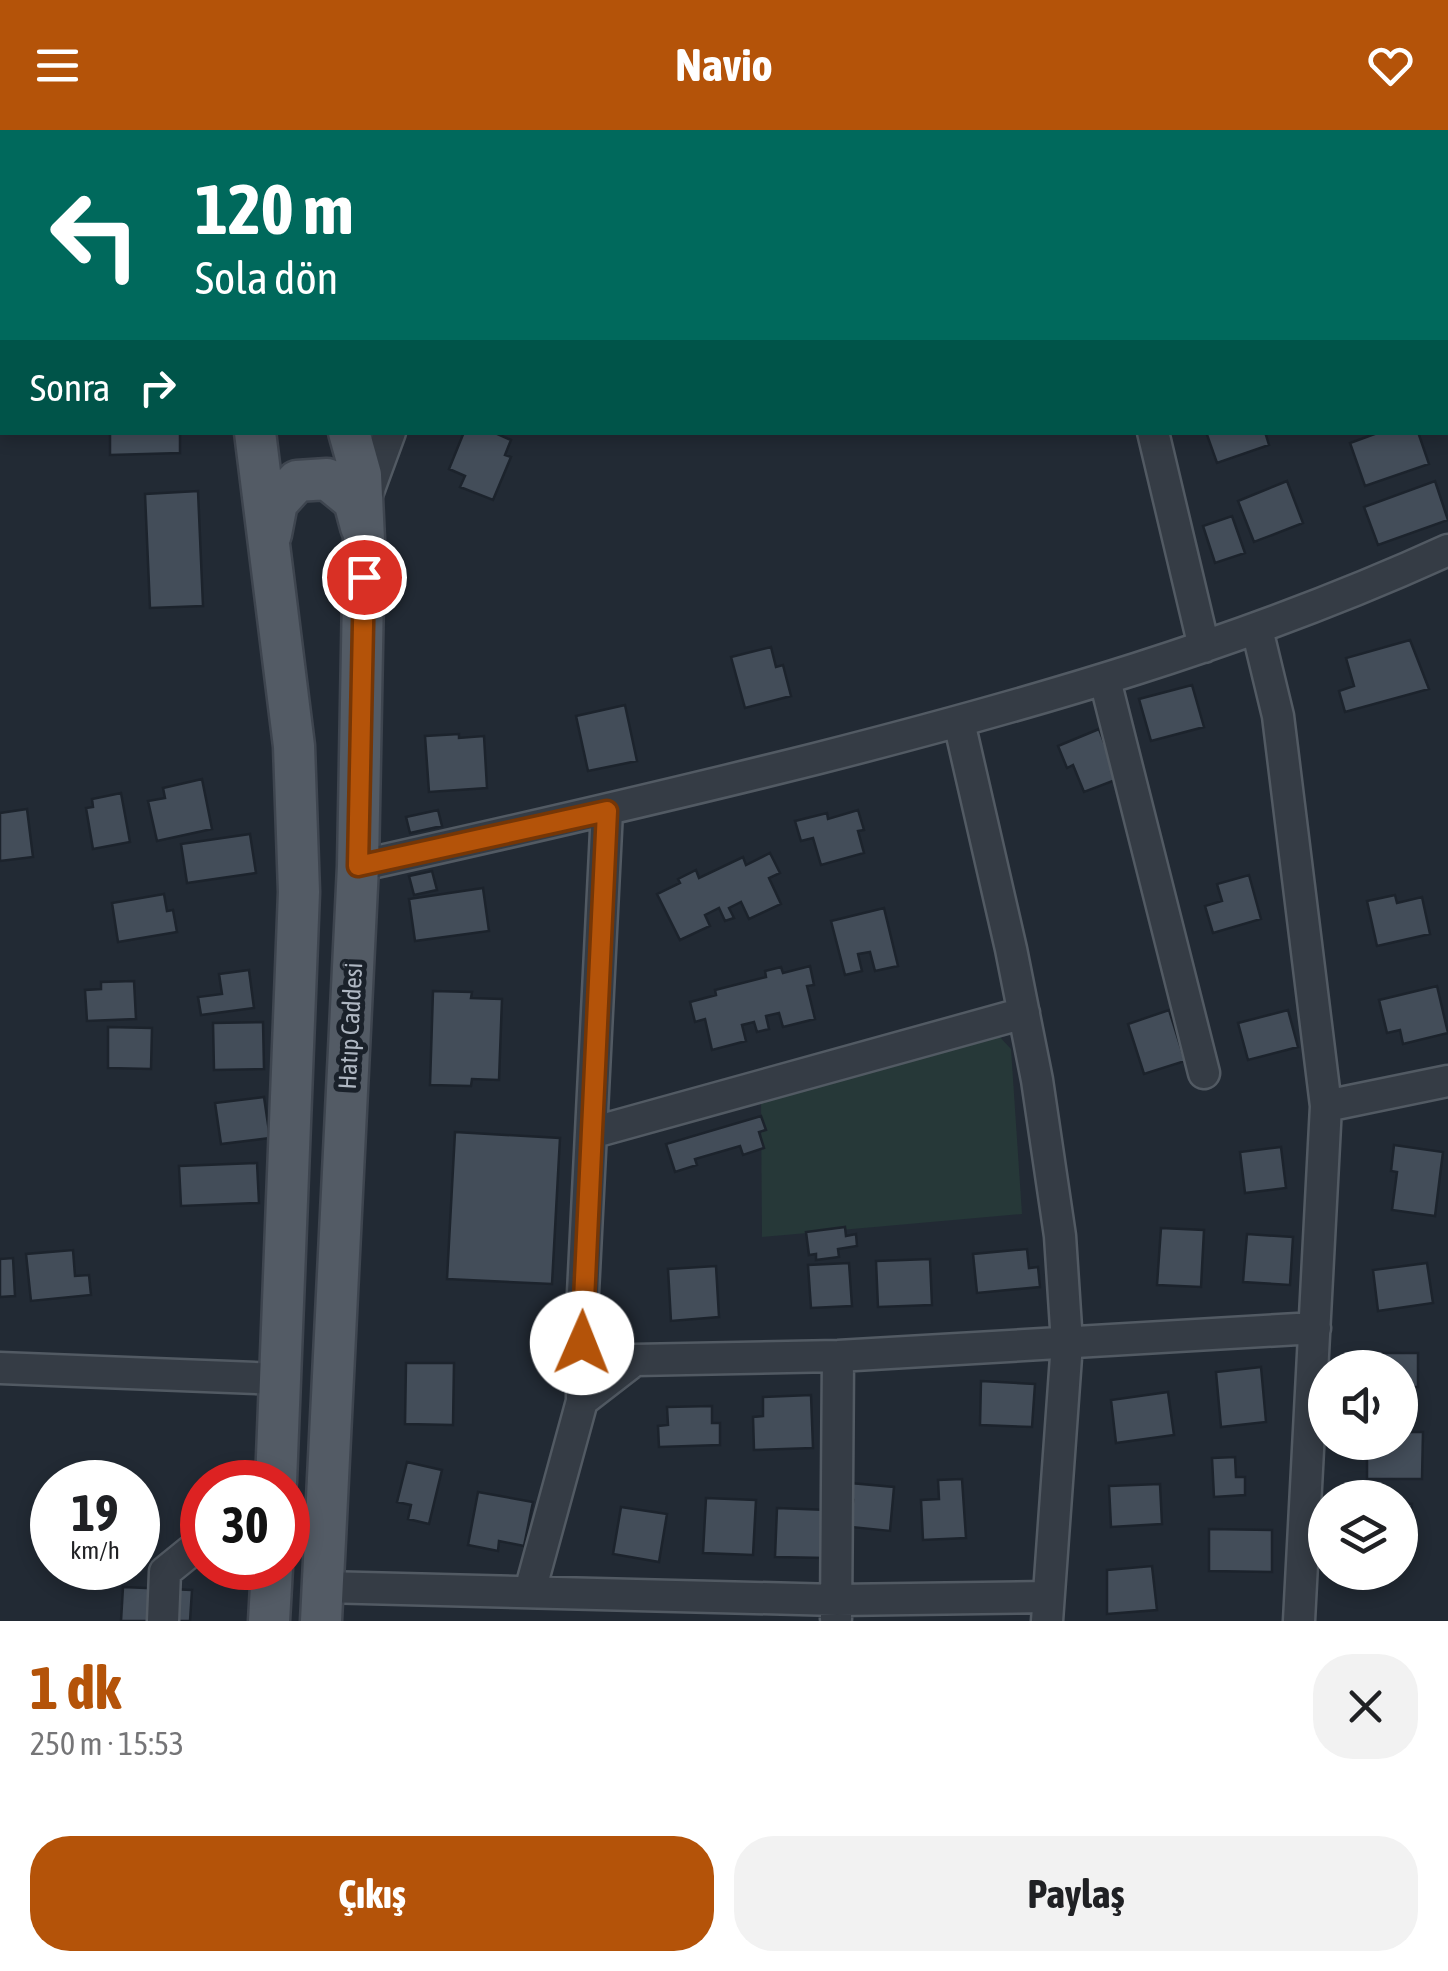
<!DOCTYPE html>
<html lang="tr">
<meta charset="utf-8">
<style>
:root{--surface:#fff;--page:#f2f2f2;--text:#202124;--muted:#757577;--accent:#b45309}
body{margin:0;font-family:"Asap Condensed",sans-serif;background:var(--page);color:var(--text);height:100vh;display:flex;flex-direction:column;font-size:38px;white-space:nowrap}
*{box-sizing:border-box;margin:0}
p{font-size:32px;color:var(--muted)}
.icon{flex:none;width:55px;height:55px;fill:none;stroke:currentColor;stroke-width:2;stroke-linecap:round;stroke-linejoin:round}
.map{position:relative;height:1491px;overflow:hidden}
.sheet{display:flex;flex-direction:column;background:var(--surface);flex:1}
.sheet>*{flex:none}
.guide{position:absolute;left:0px;top:0px;width:1450px;height:305px;box-shadow:0 5px 15px #0003;background:#00695c;color:#fff;overflow:hidden}
.controls{position:absolute;left:1308px;top:1220px;display:grid;gap:20px}
.controls a{display:grid;place-items:center;width:110px;height:110px;border-radius:50%;background:var(--surface);box-shadow:0 5px 15px #0003;font-size:50px}
.speed{position:absolute;left:30px;top:1330px;display:flex;gap:20px;font-size:50px;font-weight:700;text-align:center}
.speed>*{display:grid;place-content:center;width:130px;height:130px;border-radius:50%;background:var(--surface);box-shadow:0 5px 15px #0003;line-height:1}
.speed small{font-size:25px;font-weight:400}
.speed .limit{border:15px solid #d22;background:#fff;color:#111}
.pin{position:absolute;display:grid;place-items:center;width:85px;height:85px;color:#fff;margin:-42px;border:5px solid #fff;border-radius:50%;box-shadow:0 2px 10px #0007}
.me{position:absolute;width:110px;margin:-55px;rotate:1deg;stroke-linejoin:round;filter:drop-shadow(0 0 8px #0008)}
.turn{display:flex;align-items:center;gap:35px;height:210px;padding:0 30px;font-size:45px}
.turn .icon{width:130px;height:130px;stroke-width:2.5}
.turn b{display:block;font-size:70px;line-height:85px}
.then{display:flex;align-items:center;height:95px;padding:0 30px;background:#0003;gap:20px;font-size:38px}
.round{display:grid;place-items:center;flex:none;width:105px;height:105px;border-radius:40px;background:var(--page)}
.headline{display:flex;align-items:center;justify-content:space-between;height:170px;padding:0 30px}
h1{font-size:60px;font-weight:700;line-height:75px;color:var(--accent)}
.primary-button{display:flex;gap:20px;margin-top:auto;padding:20px 30px}
.primary-button a{flex:1;height:115px;border-radius:40px;background:var(--accent);color:#fff;font-size:40px;font-weight:700;line-height:115px;text-align:center}
.primary-button a+a{background:var(--page);color:var(--text)}
header{display:flex;justify-content:space-between;align-items:center;height:130px;padding:0 30px;background:var(--accent);color:#fff;font-size:45px;font-weight:700}
.map>svg:first-child{display:block}
.green{fill:#263838}
.building{fill:#434d59;stroke:#1c232c;stroke-width:2.5}
.lines{fill:none;stroke-linecap:round;stroke-linejoin:round}
.minor-casing{stroke:#525a63;stroke-width:35}
.major-casing{stroke:#3e454f;stroke-width:45}
.minor{stroke:#353c45;stroke-width:30}
.major{stroke:#535b65;stroke-width:40}
.route-casing{stroke:#753606;stroke-width:25}
.route{stroke:#b45309;stroke-width:18}
.labels{text-anchor:middle;dominant-baseline:central;stroke-width:10;stroke-linejoin:round;paint-order:stroke}
.street-label{font-size:25px;fill:#afb7c2;stroke:#1a212a}
</style>
<header><svg class="icon" aria-label="menu" viewBox="0 0 24 24"><path d="M4 6h16M4 12h16M4 18h16"/></svg>Navio<svg class="icon" aria-label="heart" viewBox="0 0 24 24"><path d="M12 20l-8-8c-3-5 5-10 8-4 3-6 11-1 8 4z"/></svg></header>
<div class="map">
<svg width="1448" height="1491" viewBox="0 0 1448 1491">
<rect width="100%" height="100%" fill="#222a34"/>
<path class="green" d="M 997,904 L 1011,919 L 1022,1084 L 762,1107 L 761,971 Z"/>
<path class="building" d="M 0,70 L 2,70 L 0,173 Z
M 110,302 L 180,302 L 180,323 L 110,325 Z
M 464,302 L 493,302 L 511,310 L 505,325 L 511,327 L 493,370 L 460,357 L 465,346 L 449,339 Z
M 1206,302 L 1265,302 L 1269,315 L 1217,333 Z
M 1380,302 L 1418,302 L 1429,334 L 1365,356 L 1350,313 Z
M 1287,351 L 1303,393 L 1254,412 L 1238,371 Z
M 1435,351 L 1448,390 L 1378,415 L 1364,377 Z
M 198,361 L 203,476 L 150,478 L 145,364 Z
M 1232,386 L 1245,423 L 1215,433 L 1203,396 Z
M 1410,510 L 1429,559 L 1345,582 L 1339,561 L 1354,556 L 1346,528 Z
M 771,517 L 776,537 L 783,535 L 791,566 L 745,578 L 731,527 Z
M 1192,555 L 1204,597 L 1151,611 L 1139,569 Z
M 625,575 L 637,631 L 588,641 L 576,586 Z
M 1099,599 L 1118,649 L 1084,662 L 1073,635 L 1067,638 L 1058,616 Z
M 459,604 L 459,608 L 484,606 L 487,658 L 429,662 L 425,606 Z
M 202,649 L 212,699 L 157,711 L 148,671 L 165,668 L 163,658 Z
M 121,663 L 130,712 L 93,719 L 86,678 L 93,677 L 92,669 Z
M 27,679 L 33,727 L 0,731 L 0,683 Z
M 438,680 L 442,696 L 410,703 L 406,687 Z
M 858,680 L 864,700 L 858,701 L 864,723 L 821,735 L 813,708 L 801,711 L 795,691 L 827,683 L 828,689 Z
M 250,704 L 256,743 L 187,753 L 181,714 Z
M 770,723 L 780,743 L 769,748 L 781,774 L 749,789 L 741,772 L 729,778 L 734,788 L 725,791 L 719,778 L 705,785 L 710,796 L 680,810 L 657,764 L 680,753 L 678,749 L 696,740 L 699,748 L 743,727 L 746,735 Z
M 432,741 L 437,760 L 414,765 L 409,746 Z
M 1249,745 L 1261,789 L 1213,803 L 1205,776 L 1222,771 L 1217,754 Z
M 483,758 L 489,801 L 415,811 L 409,769 Z
M 164,764 L 167,781 L 173,780 L 177,802 L 118,812 L 112,773 Z
M 1395,765 L 1397,773 L 1422,767 L 1430,804 L 1377,816 L 1367,771 Z
M 884,778 L 898,836 L 875,841 L 870,822 L 858,824 L 862,841 L 845,845 L 831,791 Z
M 810,836 L 814,855 L 807,856 L 815,889 L 783,897 L 779,883 L 766,886 L 769,899 L 757,902 L 754,892 L 742,895 L 746,911 L 712,920 L 705,889 L 695,892 L 690,872 L 716,865 L 715,860 L 766,847 L 765,841 L 781,837 L 783,843 Z
M 249,840 L 254,878 L 201,885 L 198,867 L 222,864 L 219,844 Z
M 134,851 L 136,889 L 87,891 L 85,860 L 101,859 L 101,852 Z
M 1437,856 L 1448,903 L 1403,914 L 1400,900 L 1387,903 L 1379,870 Z
M 433,861 L 472,862 L 471,868 L 502,869 L 499,950 L 472,949 L 471,956 L 430,955 Z
M 1169,880 L 1185,931 L 1144,944 L 1128,894 Z
M 1288,880 L 1298,917 L 1248,930 L 1238,893 Z
M 263,892 L 264,939 L 214,940 L 213,893 Z
M 108,897 L 152,898 L 151,939 L 108,938 Z
M 264,967 L 270,1008 L 221,1014 L 215,973 Z
M 761,986 L 766,1000 L 759,1002 L 764,1018 L 743,1025 L 740,1016 L 695,1029 L 697,1035 L 675,1042 L 666,1014 Z
M 455,1002 L 560,1008 L 552,1154 L 447,1149 Z
M 1394,1015 L 1443,1022 L 1435,1086 L 1392,1080 L 1397,1042 L 1391,1041 Z
M 1281,1017 L 1286,1058 L 1245,1063 L 1240,1022 Z
M 257,1033 L 259,1073 L 181,1076 L 179,1036 Z
M 845,1097 L 846,1106 L 856,1104 L 857,1116 L 838,1119 L 839,1127 L 816,1130 L 816,1124 L 809,1125 L 806,1102 Z
M 1161,1098 L 1204,1100 L 1201,1157 L 1157,1155 Z
M 1247,1104 L 1293,1107 L 1290,1155 L 1243,1152 Z
M 1027,1119 L 1029,1138 L 1038,1137 L 1040,1157 L 977,1163 L 973,1124 Z
M 73,1120 L 75,1146 L 89,1145 L 91,1165 L 31,1171 L 26,1124 Z
M 13,1128 L 15,1166 L 0,1167 L 0,1129 Z
M 930,1129 L 932,1175 L 878,1177 L 876,1131 Z
M 849,1133 L 852,1176 L 811,1178 L 808,1135 Z
M 1427,1133 L 1433,1173 L 1378,1181 L 1373,1140 Z
M 716,1136 L 719,1187 L 671,1191 L 668,1139 Z
M 1379,1223 L 1418,1223 L 1418,1257 L 1400,1257 L 1400,1238 L 1379,1238 Z
M 406,1233 L 454,1233 L 453,1295 L 405,1294 Z
M 1261,1237 L 1266,1292 L 1221,1297 L 1216,1242 Z
M 981,1251 L 1035,1254 L 1032,1297 L 980,1295 Z
M 1168,1262 L 1174,1305 L 1116,1313 L 1111,1270 Z
M 811,1265 L 813,1318 L 754,1320 L 753,1287 L 763,1286 L 763,1267 Z
M 712,1276 L 712,1293 L 720,1293 L 720,1315 L 659,1317 L 658,1296 L 668,1295 L 667,1277 Z
M 1400,1302 L 1423,1302 L 1422,1349 L 1367,1349 L 1367,1312 L 1400,1312 Z
M 1235,1327 L 1236,1347 L 1245,1347 L 1245,1365 L 1214,1367 L 1212,1328 Z
M 407,1332 L 442,1340 L 429,1394 L 408,1389 L 411,1375 L 397,1372 Z
M 962,1349 L 966,1408 L 923,1410 L 921,1370 L 939,1369 L 938,1350 Z
M 850,1353 L 894,1357 L 890,1401 L 851,1397 L 853,1370 L 848,1370 Z
M 1160,1354 L 1162,1394 L 1111,1397 L 1109,1356 Z
M 478,1362 L 533,1372 L 524,1416 L 499,1411 L 498,1421 L 468,1415 Z
M 706,1368 L 756,1370 L 753,1425 L 703,1423 Z
M 1400,1373 L 1412,1374 L 1408,1431 L 1400,1430 Z
M 621,1377 L 667,1384 L 659,1432 L 613,1424 Z
M 777,1378 L 828,1380 L 826,1428 L 775,1427 Z
M 1209,1399 L 1272,1400 L 1272,1442 L 1209,1441 Z
M 1152,1436 L 1157,1480 L 1107,1484 L 1107,1440 Z
M 123,1457 L 192,1460 L 190,1491 L 121,1491 Z"/>
<g class="lines">
<defs>
<path id="minor" d="M 1076,0 L 1077,2
M 137,2 L 146,0
M 550,2 L 552,0
M 822,2 L 838,0
M 0,18 L 2,18
M 1153,302 L 1204,517
M 365,370 L 390,302
M 1257,499 L 1278,586 L 1326,976 L 1299,1491
M 1105,550 L 1204,943
M 959,592 L 1011,819 L 1037,950 L 1060,1106 L 1067,1213 L 1047,1491
M 358,736 C 511,702 663,667 815,629 C 1031,574 1245,513 1448,420
M 1326,976 L 1448,951
M 591,1003 L 1024,883
M 0,1238 L 280,1249
M 582,1271 L 582,1183 L 607,681
M 323,1457 L 837,1470 L 1047,1467
M 530,1461 L 582,1271 L 635,1230 L 838,1226 L 1315,1198
M 836,1488 L 838,1226
M 163,1491 L 165,1442 L 202,1412"/>
<path id="major" d="M 194,0 L 195,2
M 250,0 L 251,2
M 255,302 L 294,616 L 299,762 L 276,1352
M 271,404 L 277,373 L 297,351 L 327,349 L 354,371 L 361,397
M 269,1491 L 272,1438
M 321,1491 L 358,736 L 364,410 L 361,345 L 349,302"/>
</defs>
<use href="#minor" class="minor-casing"/>
<use href="#major" class="major-casing"/>
<use href="#minor" class="minor"/>
<use href="#major" class="major"/>
</g>
<g class="lines">
<defs>
<path id="route" d="M 364,447 L 358,736 L 607,681 L 582,1213"/>
</defs>
<use href="#route" class="route-casing"/>
<use href="#route" class="route"/>
</g>
<g class="labels">
<g class="street-label">
<text transform="translate(350 896) rotate(-87)">Hatıp Caddesi</text>
</g>
</g>
</svg>
<div class="controls">
<a><svg class="icon" aria-label="sound" viewBox="0 0 24 24"><path d="M4 9h4l5-4v14l-5-4H4zM17 9q2 3 0 6"/></svg></a>
<a><svg class="icon" aria-label="layers" viewBox="0 0 24 24"><path d="M12 4l9 5-9 5-9-5zM3 14l9 5 9-5"/></svg></a>
</div>
<div class="speed"><div>19<small>km/h</small></div><div class="limit">30</div></div>
<div class="pin" style="left:364px;top:447px;background:#d93025"><svg class="icon" aria-label="arrive" viewBox="0 0 24 24"><path d="M6 21V4h12l-3 4 3 4H6"/></svg></div>
<svg class="me" style="left:582px;top:1213px" viewBox="-20 -20 40 40"><circle r="19" fill="#fff"/><path d="M0-13L10 11 0 6-10 11z" fill="#b45309"/></svg>
<div class="guide">
<div class="turn"><svg class="icon" aria-label="left" viewBox="0 0 24 24"><path d="M17 20v-9H6M10 6l-5 5 5 5"/></svg><div><b>120 m</b>Sola dön</div></div>
<div class="then">Sonra<svg class="icon" aria-label="right" viewBox="0 0 24 24"><path d="M7 20v-9h11M14 6l5 5-5 5"/></svg></div>
</div>
</div>
<section class="sheet">
<div class="headline"><div><h1>1 dk</h1><p>250 m · 15:53</p></div><a class="round"><svg class="icon" aria-label="close" viewBox="0 0 24 24"><path d="M6 6l12 12M18 6L6 18"/></svg></a></div>
<div class="primary-button"><a>Çıkış</a><a>Paylaş</a></div>
</section>
